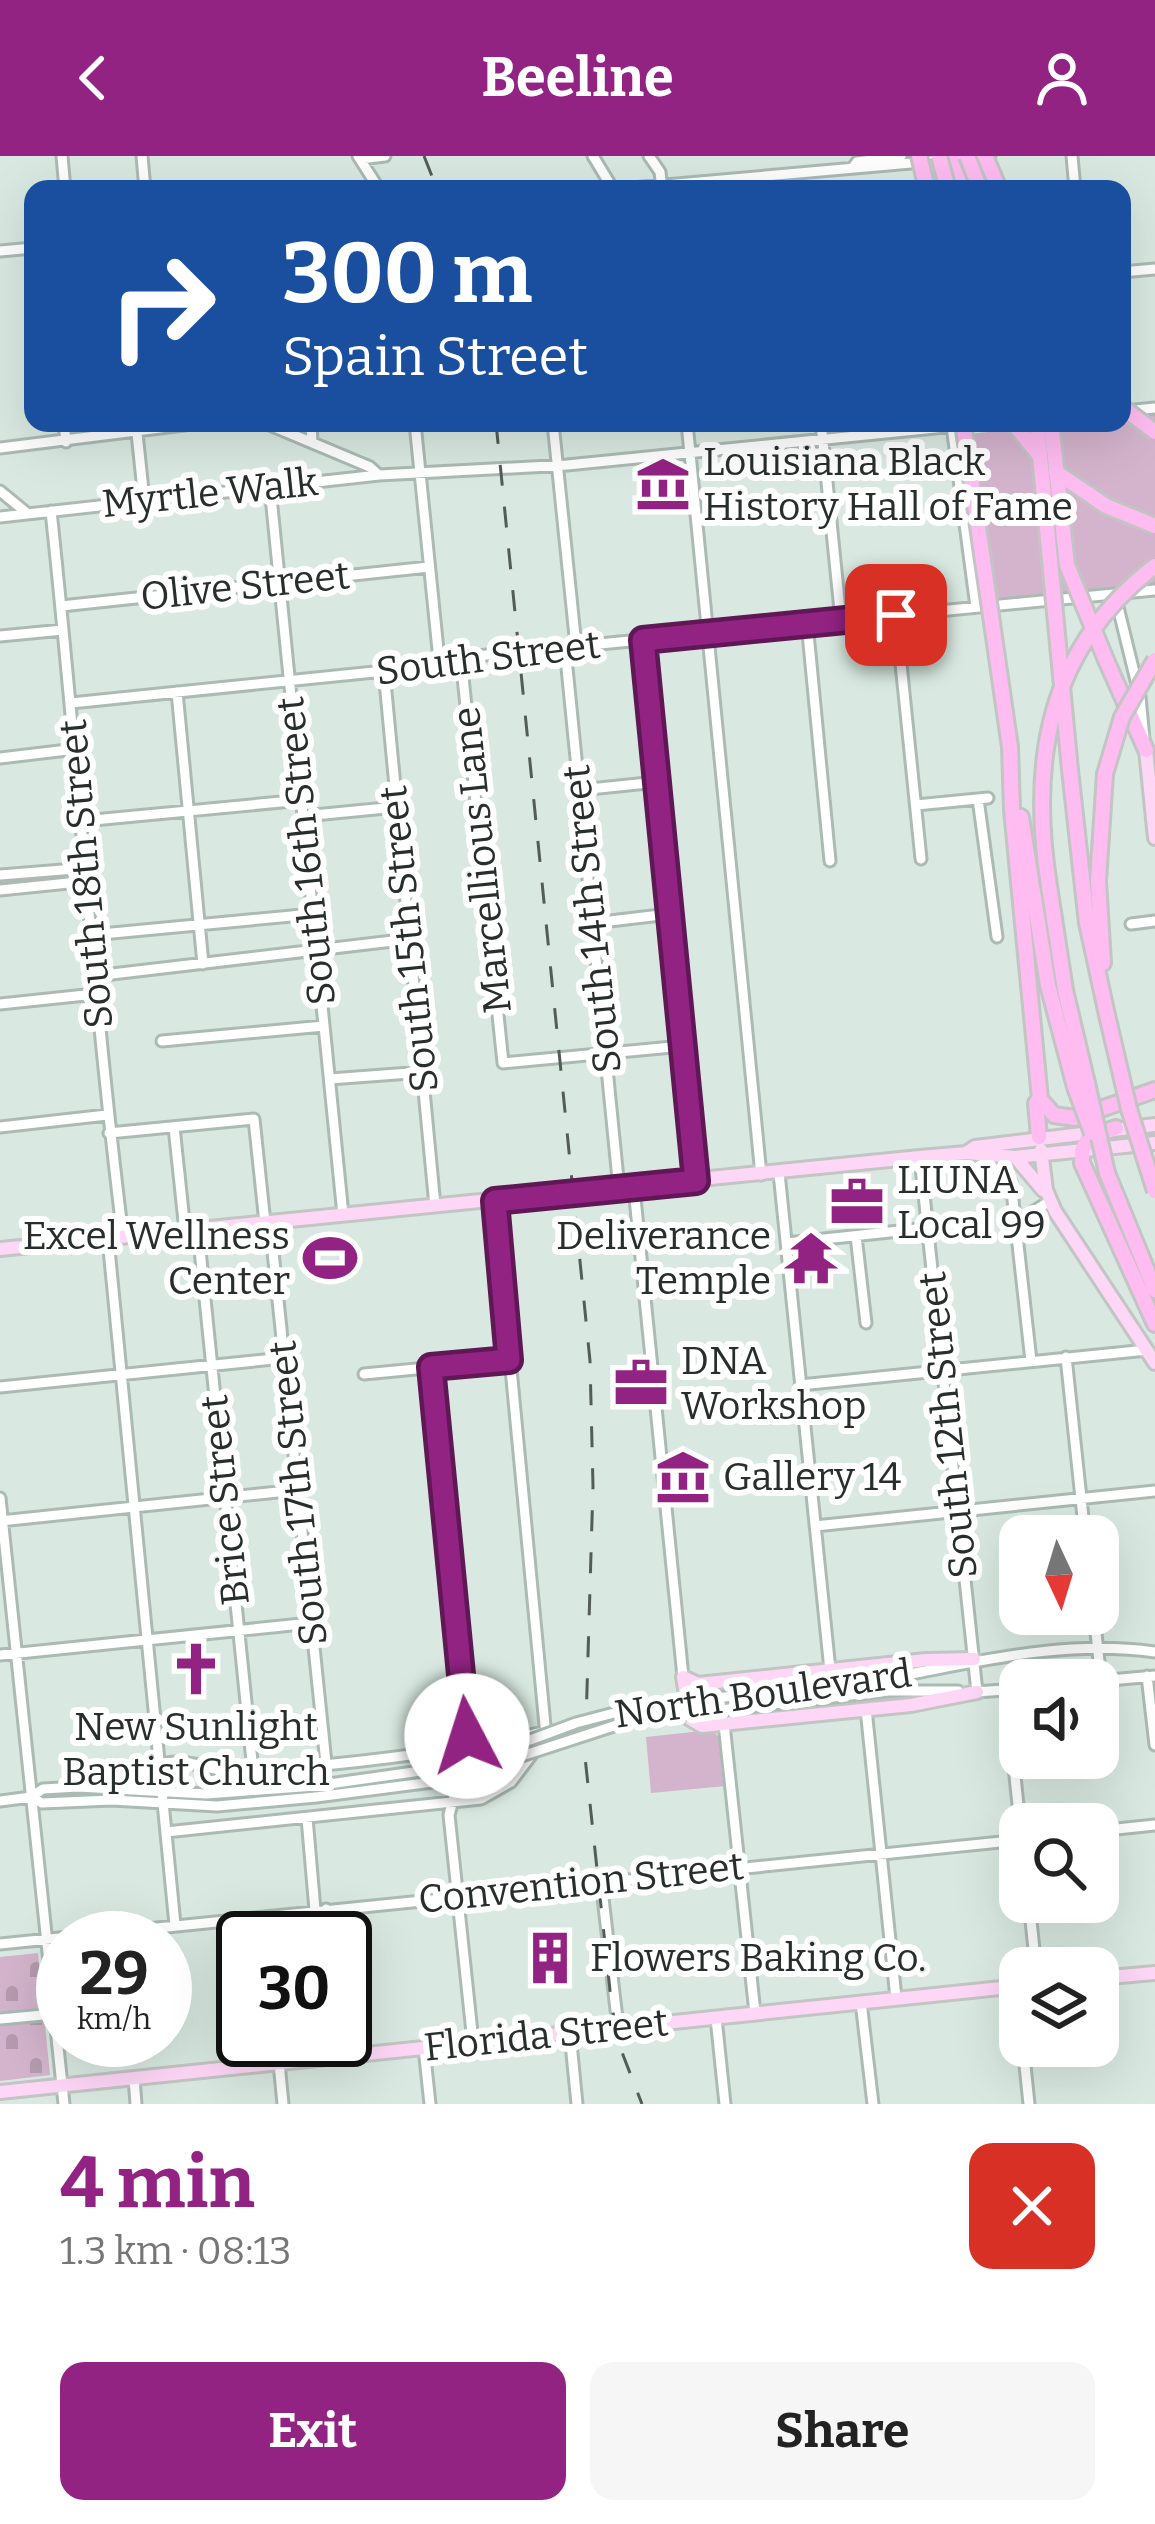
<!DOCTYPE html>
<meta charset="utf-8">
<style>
:root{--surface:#fff;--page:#f6f6f6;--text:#222;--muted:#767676;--accent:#922383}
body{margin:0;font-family:Bitter,serif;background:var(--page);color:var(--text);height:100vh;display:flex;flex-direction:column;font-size:45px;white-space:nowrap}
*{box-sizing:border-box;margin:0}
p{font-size:39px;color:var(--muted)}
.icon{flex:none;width:66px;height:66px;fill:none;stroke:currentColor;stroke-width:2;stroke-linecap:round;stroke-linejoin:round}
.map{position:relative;height:1948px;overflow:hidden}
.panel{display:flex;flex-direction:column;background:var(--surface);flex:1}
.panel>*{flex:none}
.top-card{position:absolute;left:24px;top:24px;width:1107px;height:252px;border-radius:24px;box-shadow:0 12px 48px #0002;background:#1a4fa0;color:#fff;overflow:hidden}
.needle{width:78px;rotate:176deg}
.buttons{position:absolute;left:999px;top:1359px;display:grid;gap:24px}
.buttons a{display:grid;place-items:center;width:120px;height:120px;border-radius:24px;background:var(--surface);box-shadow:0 12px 48px #0002;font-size:60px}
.speed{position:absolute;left:36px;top:1755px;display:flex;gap:24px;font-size:60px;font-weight:700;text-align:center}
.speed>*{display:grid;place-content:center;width:156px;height:156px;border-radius:50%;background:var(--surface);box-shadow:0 12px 48px #0002;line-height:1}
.speed small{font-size:30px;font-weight:400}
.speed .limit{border:6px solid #111;border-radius:18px;background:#fff;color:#111}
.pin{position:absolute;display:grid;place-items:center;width:102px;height:102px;color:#fff;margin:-51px;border-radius:24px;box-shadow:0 6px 18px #0006}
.me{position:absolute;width:132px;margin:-66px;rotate:355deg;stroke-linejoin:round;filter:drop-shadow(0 0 9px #0008)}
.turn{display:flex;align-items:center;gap:42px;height:252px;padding:0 60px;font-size:54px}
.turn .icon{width:156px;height:156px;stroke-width:2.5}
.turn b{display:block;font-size:84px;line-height:102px}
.round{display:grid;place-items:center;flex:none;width:126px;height:126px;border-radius:24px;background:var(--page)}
.head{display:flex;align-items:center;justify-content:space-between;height:204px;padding:0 60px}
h1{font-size:72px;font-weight:700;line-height:90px;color:var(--accent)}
.cta{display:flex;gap:24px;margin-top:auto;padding:24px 60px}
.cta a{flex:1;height:138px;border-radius:24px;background:var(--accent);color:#fff;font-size:48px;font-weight:700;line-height:138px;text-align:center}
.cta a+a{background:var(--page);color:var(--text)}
header{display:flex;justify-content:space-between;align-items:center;height:156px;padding:0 60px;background:var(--accent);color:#fff;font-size:54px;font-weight:700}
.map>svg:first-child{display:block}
.cemetery{fill:url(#cemetery-stones)}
.park{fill:#d3b4cc}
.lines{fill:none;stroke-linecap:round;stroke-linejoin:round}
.minor-casing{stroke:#abbbb4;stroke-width:15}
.major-casing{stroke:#c3c4c4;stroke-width:18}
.highway-casing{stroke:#c3c4c4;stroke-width:20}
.minor{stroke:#fff;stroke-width:9}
.major{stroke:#fed7f6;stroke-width:12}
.highway{stroke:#febcf0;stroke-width:14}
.rail{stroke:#535c58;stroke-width:3;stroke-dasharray:21 21;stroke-linecap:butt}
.minor-bridge-casing{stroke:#abbbb4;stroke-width:15;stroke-linecap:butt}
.highway-bridge-casing{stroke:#c3c4c4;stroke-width:20;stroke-linecap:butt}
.minor-bridge{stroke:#fff;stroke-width:9}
.highway-bridge{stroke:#febcf0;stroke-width:14}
.route-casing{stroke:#5f1755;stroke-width:30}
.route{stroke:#922383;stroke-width:21}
.labels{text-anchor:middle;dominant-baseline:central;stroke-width:12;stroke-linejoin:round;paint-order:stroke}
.poi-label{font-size:39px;fill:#282e2c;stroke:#fff;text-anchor:start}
.street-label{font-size:39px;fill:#282e2c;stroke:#fff}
</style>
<header><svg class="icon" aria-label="back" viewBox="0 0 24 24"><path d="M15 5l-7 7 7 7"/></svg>Beeline<svg class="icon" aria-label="person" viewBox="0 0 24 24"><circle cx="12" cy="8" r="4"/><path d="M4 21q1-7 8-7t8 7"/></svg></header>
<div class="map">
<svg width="1155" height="1948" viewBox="0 0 1155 1948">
<defs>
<pattern id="cemetery-stones" width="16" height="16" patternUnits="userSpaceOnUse" patternTransform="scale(3)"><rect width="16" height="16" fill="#d3b4cc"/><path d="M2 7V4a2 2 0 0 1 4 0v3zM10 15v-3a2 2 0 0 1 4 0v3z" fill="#b59baf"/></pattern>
</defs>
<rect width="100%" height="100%" fill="#d9e9e1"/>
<path class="cemetery" d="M 38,1797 L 50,1919 L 0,1925 L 0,1801 Z"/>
<path class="park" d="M 1155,258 L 1155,430 L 982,446 L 960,279 L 1073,267 L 1122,267 L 1122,262 Z
M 711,1574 L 721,1583 L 722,1623 L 726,1630 L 651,1637 L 646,1581 Z"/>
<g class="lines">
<defs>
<path id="minor" d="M 62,0 L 65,33
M 142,0 L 145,33
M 358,0 L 379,33
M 593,0 L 613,33
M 649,0 L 660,16 L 662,33
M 1072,0 L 1075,33
M 360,3 L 385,0
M 854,10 L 857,6 L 901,0
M 620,33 L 990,0
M 0,95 L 33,92
M 1122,116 L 1155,113
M 1125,255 L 1155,252
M 64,267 L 66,286
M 265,267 L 370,311 L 379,319
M 311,267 L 312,286
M 415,267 L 439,504
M 553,267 L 576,490
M 687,267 L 761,1019
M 821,267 L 841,464
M 952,270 L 976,451
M 137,277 L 144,344
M 0,292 L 200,267
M 270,331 L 343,1059
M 0,335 L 28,358
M 51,355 C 77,597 93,840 123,1081
M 0,361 L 379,319 L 567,309 L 985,267
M 1117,447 L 1140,541 L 1144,583
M 61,450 L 429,411
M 896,459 L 921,703
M 807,467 L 830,705
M 0,480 L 63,474
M 643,484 L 696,1025
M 565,492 L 619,1033
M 461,502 L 503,907 L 683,890
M 384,515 L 435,1050
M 177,536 L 203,808
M 71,547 L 384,515 L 445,503 L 1155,434
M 0,602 L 76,593
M 580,634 L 657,626
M 978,643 L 997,781
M 916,649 L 988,642
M 304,660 L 396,651
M 83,665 L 302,644
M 0,719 L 87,712
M 0,734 L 88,725
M 593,767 L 669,758
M 1131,768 L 1155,765
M 91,779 L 313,758
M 95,820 L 410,783
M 0,848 L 95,838
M 162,885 L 324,870
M 330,923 L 423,916
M 0,971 L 107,959
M 174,971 L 185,1075
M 109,977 L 254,963 L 265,1067
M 920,1001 L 977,1536
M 779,1017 L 830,1514
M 1011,1026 L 1031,1205
M 634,1032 L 683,1521
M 270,1067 L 326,1607
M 1015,1067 L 1050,1045
M 198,1074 L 253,1615
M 856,1080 L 866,1167
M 108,1083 L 160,1615
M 787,1087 L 927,1072
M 1066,1201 L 1085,1380
M 431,1211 L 467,1573 L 467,1592 L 449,1659 L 473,1886
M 364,1218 L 510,1204
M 800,1229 L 1147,1194
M 0,1231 L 284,1202
M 0,1342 L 64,1948
M 0,1365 L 297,1334
M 815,1370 L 1155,1335
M 1094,1458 L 1101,1524
M 0,1499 L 311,1467
M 1147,1520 L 1155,1589
M 883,1523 C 975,1507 1061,1483 1155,1496
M 1098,1525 L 1155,1520
M 1006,1534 L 1020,1668
M 886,1535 L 958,1535
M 975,1536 L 1020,1533
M 866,1553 L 896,1842
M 724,1568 L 755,1857
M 31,1641 L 42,1647 L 112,1644 L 217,1650 L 316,1641
M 0,1645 L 31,1641 L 43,1633 L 78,1631 L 206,1638 L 315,1630
M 307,1662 L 315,1754
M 1098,1675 L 1155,1669
M 166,1676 L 481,1643 L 511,1626 L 546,1580 L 495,1045
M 601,1725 L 618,1871
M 1029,1746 L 1036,1812
M 326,1753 L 329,1782
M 175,1769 L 161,1626 L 167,1607 C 192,1602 215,1618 241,1616 C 341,1609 441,1598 539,1577
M 0,1788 L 1020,1684
M 1017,1830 L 1020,1861
M 861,1846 L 873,1948
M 716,1862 L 725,1948
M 0,1863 L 54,1858
M 570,1877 L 577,1948
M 1023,1890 L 1029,1948
M 424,1892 L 430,1948
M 279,1907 L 283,1948
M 134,1922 L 136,1948"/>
<path id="major" d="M 1146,594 L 1155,682
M 1041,994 L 1046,1034 L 1055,1055 L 1155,1207
M 966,997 L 975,991 L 1155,969
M 1015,1001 L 1043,1034
M 0,1093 L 920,1001 L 966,997 L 1015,1001 L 1155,987
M 974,1503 L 926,1504 L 698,1528 L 683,1521 L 690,1563 L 702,1570 L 911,1549 L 977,1536
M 1098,1822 L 1155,1817
M 0,1936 L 1020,1830"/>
<path id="highway" d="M 955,0 L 962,33
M 1106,504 L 1146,594
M 1010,591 L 1012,654 L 1040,943 L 1036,947 L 1039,981
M 1070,614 L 1087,767 L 1107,859
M 1021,661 L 1048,829 L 1075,931
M 1049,730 L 1065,834 L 1087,927
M 1103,807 L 1098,725 L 1105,618
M 1040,943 L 1054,959 L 1075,962 L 1155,934
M 1116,972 L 1088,982 L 1082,995 L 1082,1007 L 1155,1168
M 1107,1017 L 1155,1134"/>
</defs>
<use href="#minor" class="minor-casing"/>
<use href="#major" class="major-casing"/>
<use href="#highway" class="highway-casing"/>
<use href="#minor" class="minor"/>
<use href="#major" class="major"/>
<use href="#highway" class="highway"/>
<path class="rail" d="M 424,0 L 437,33
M 496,267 L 590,1205 L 593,1330 L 585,1601 L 612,1853 L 623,1899 L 642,1948"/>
<defs>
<path id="minor-bridge" d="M 315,1630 L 463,1609 L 576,1567 L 637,1551 L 883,1523
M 316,1641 L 448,1624 L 632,1564 L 886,1535"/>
<path id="highway-bridge" d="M 919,0 L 927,33
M 939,0 L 948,33
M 967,0 L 980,33
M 985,0 L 999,33
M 1122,251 L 1155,276
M 963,267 L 1010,591
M 1013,267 L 1040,300
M 1051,267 L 1067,409 L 1106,504
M 1037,268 L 1070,614
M 1056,316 L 1106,350 L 1155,370
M 1105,618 L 1122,561 L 1155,504
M 1049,730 C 1029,604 1048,492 1155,410
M 1107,859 L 1129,953 L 1155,1035
M 1087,927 L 1107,1017
M 1075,931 L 1092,977"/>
</defs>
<use href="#minor-bridge" class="minor-bridge-casing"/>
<use href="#highway-bridge" class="highway-bridge-casing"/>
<use href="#minor-bridge" class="minor-bridge"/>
<use href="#highway-bridge" class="highway-bridge"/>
</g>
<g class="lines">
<defs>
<path id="route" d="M 467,1580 L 431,1211 L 509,1204 L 495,1045 L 696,1025 L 643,484 L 896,459"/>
</defs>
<use href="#route" class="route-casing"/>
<use href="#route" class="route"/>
</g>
<defs>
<symbol id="museum-bare" viewBox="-9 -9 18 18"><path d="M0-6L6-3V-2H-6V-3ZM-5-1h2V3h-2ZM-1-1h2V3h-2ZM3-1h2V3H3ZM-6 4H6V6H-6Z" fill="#922383" stroke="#fff" stroke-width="2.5" paint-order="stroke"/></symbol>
<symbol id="office-bare" viewBox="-9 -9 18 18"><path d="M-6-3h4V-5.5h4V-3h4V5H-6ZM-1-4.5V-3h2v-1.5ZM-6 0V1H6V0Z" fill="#922383" stroke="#fff" stroke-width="2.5" paint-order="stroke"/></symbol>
<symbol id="stadium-bare" viewBox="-9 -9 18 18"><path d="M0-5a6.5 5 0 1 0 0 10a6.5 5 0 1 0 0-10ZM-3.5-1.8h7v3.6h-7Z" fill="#922383" stroke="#fff" stroke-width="2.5" paint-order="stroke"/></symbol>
<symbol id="temple-bare" viewBox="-9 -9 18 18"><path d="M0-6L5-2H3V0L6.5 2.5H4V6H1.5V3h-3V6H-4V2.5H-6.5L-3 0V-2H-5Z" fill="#922383" stroke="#fff" stroke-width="2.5" paint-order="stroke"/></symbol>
<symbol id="church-bare" viewBox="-9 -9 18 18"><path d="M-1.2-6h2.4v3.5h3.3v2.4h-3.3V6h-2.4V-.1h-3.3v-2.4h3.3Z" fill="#922383" stroke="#fff" stroke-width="2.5" paint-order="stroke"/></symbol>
<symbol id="building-bare" viewBox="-9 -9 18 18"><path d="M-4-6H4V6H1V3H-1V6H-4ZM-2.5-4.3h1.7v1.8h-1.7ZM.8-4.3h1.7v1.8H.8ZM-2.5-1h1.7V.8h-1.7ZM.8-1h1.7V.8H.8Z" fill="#922383" stroke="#fff" stroke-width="2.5" paint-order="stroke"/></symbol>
</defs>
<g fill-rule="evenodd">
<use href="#museum-bare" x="625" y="290" width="76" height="76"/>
<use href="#office-bare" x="819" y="1008" width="76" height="76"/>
<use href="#stadium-bare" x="292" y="1064" width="76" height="76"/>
<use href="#temple-bare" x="773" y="1064" width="76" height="76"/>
<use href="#office-bare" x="603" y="1189" width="76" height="76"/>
<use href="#museum-bare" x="645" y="1283" width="76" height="76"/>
<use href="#church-bare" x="158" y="1475" width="76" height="76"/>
<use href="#building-bare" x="512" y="1764" width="76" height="76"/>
</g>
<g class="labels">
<g class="poi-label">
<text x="703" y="306">Louisiana Black<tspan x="703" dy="45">History Hall of Fame</tspan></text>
<text x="897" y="1024">LIUNA<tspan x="897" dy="45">Local 99</tspan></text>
<text x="290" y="1080" text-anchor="end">Excel Wellness<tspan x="290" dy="45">Center</tspan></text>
<text x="771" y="1080" text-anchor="end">Deliverance<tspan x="771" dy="45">Temple</tspan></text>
<text x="681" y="1205">DNA<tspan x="681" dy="45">Workshop</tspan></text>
<text x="723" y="1321">Gallery 14</text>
<text x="196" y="1571" text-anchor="middle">New Sunlight<tspan x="196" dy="45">Baptist Church</tspan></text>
<text x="590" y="1802">Flowers Baking Co.</text>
</g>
<g class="street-label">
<text transform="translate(210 337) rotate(-6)">Myrtle Walk</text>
<text transform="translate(245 430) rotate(-6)">Olive Street</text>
<text transform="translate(488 502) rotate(-7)">South Street</text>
<text transform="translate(306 695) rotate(-96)">South 16th Street</text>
<text transform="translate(482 704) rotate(-96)">Marcellious Lane</text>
<text transform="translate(86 718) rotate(-95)">South 18th Street</text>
<text transform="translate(592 763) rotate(-96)">South 14th Street</text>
<text transform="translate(409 783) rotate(-96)">South 15th Street</text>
<text transform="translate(948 1269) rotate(-96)">South 12th Street</text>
<text transform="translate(298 1337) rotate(-96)">South 17th Street</text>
<text transform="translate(225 1344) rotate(-96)">Brice Street</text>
<text transform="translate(763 1538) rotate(-8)">North Boulevard</text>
<text transform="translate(581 1727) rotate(-6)">Convention Street</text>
<text transform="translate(546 1879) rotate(-6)">Florida Street</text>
</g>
</g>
</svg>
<div class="buttons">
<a><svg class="needle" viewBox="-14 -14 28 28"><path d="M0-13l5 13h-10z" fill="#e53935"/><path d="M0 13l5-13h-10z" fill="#767676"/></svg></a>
<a><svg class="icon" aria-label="sound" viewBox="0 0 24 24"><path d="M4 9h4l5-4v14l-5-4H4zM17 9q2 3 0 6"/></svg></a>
<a><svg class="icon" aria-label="search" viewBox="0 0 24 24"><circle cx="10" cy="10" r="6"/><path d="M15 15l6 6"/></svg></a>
<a><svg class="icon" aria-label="layers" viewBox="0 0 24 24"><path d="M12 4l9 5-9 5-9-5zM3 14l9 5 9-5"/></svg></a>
</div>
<div class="speed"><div>29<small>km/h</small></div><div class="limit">30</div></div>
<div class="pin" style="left:896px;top:459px;background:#d93025"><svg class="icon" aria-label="arrive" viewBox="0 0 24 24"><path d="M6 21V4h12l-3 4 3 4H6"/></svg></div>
<svg class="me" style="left:467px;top:1580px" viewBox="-20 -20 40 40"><circle r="19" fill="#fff"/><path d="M0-13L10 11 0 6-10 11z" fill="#922383"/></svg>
<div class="top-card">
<div class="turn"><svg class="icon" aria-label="right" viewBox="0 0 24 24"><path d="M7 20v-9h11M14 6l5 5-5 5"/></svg><div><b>300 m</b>Spain Street</div></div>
</div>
</div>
<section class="panel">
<div class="head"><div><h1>4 min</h1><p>1.3 km · 08:13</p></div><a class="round" style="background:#d93025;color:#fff"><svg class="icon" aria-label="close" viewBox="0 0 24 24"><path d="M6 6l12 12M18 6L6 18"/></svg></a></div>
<div class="cta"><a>Exit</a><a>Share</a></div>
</section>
